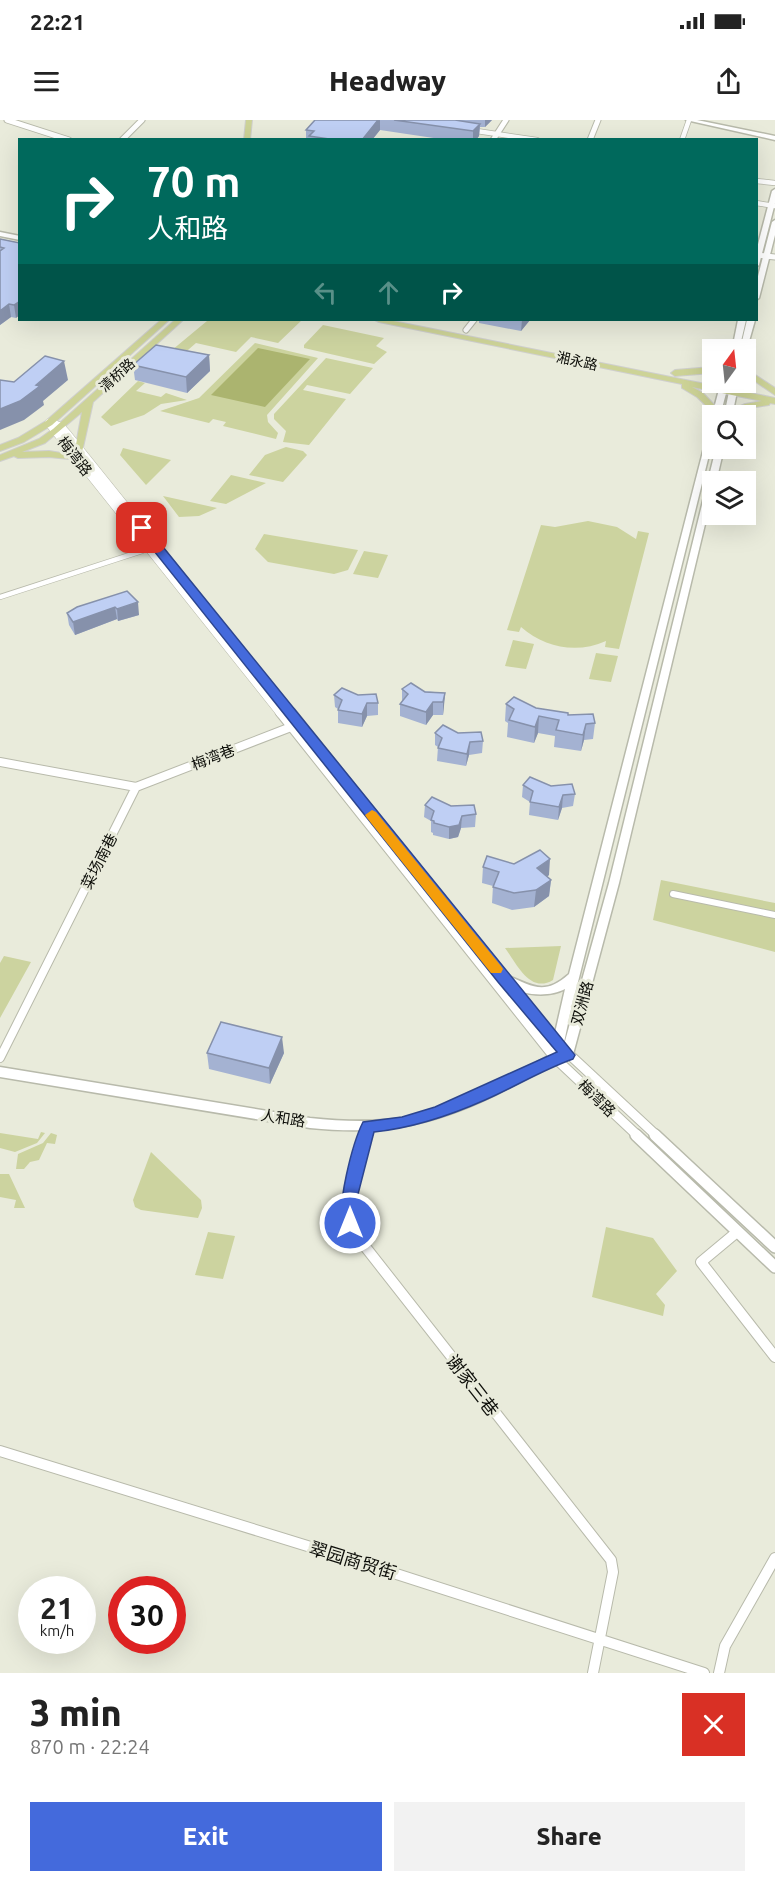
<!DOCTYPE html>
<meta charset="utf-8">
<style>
:root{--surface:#fff;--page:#f2f2f2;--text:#222;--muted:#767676;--accent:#446adc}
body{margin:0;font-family:Ubuntu,"Noto Sans SC",sans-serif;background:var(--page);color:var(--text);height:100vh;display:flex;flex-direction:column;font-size:22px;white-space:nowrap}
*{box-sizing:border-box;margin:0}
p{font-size:20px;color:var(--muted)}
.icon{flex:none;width:33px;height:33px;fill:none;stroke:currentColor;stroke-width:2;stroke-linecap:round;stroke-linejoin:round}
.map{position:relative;height:1553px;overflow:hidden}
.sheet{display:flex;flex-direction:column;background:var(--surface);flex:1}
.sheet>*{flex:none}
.banner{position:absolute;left:18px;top:18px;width:740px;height:183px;border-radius:0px;box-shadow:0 6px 24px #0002;background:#00695c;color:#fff;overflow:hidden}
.needle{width:39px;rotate:15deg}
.tools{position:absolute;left:702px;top:219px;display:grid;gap:12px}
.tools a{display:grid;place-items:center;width:54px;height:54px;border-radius:0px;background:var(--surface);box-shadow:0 6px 24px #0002;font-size:30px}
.speed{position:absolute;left:18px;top:1456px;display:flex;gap:12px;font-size:30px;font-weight:700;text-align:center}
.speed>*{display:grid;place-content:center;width:78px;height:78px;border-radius:50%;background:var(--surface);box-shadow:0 6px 24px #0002;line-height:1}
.speed small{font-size:15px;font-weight:400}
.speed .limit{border:9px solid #d22;background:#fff;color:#111}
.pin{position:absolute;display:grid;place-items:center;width:51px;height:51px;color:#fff;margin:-26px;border-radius:12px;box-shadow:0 3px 9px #0006}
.me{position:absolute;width:66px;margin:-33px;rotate:0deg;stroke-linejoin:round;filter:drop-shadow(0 0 4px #0008)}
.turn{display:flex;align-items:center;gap:21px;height:126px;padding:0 30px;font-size:27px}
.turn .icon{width:78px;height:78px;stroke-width:2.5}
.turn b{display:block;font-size:42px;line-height:51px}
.lanes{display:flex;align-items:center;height:57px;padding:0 30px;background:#0003;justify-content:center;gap:30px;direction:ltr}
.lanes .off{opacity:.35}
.round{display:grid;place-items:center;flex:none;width:63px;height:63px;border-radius:0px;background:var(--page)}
.summary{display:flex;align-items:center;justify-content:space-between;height:102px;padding:0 30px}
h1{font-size:36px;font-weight:800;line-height:45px}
.button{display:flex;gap:12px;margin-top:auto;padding:12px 30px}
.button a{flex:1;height:69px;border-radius:0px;background:var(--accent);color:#fff;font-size:24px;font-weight:800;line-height:69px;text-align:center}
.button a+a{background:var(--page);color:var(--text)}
.status{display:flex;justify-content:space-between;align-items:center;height:42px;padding:0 30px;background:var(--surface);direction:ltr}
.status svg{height:16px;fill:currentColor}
header{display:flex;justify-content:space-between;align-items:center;height:78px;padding:0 30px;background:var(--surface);font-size:27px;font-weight:800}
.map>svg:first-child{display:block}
.green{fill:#ccd39f}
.water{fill:#abb46f}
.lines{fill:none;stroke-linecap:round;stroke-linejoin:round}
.pedestrian-far1-casing{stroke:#b8baab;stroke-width:6}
.pedestrian-casing{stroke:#b8baab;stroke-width:8}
.minor-far2-casing{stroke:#b8baab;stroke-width:6}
.minor-far1-casing{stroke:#b8baab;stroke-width:10}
.minor-casing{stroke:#b8baab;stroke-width:12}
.tertiary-far3-casing{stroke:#b8baab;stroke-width:7}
.tertiary-far2-casing{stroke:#b8baab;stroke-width:9}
.tertiary-far1-casing{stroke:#b8baab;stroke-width:11}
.tertiary-casing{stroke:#b8baab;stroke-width:14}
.secondary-casing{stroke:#b8baab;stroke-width:3}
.primary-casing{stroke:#cfcfce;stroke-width:2}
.pedestrian-far1{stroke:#fff;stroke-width:4.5}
.pedestrian{stroke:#fff;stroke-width:6}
.minor-far2{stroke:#fff;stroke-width:4.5}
.minor-far1{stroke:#fff;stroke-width:8}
.minor{stroke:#fff;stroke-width:10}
.tertiary-far3{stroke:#fff;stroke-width:5}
.tertiary-far2{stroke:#fff;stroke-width:8}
.tertiary-far1{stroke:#fff;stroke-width:9}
.tertiary{stroke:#fff;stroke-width:11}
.secondary{fill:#fff;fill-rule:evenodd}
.primary{fill:#cdd397;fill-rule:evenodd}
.wall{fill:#a4b2d2}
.shaded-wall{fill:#8691ab}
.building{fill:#bfcff4;stroke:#8691ab;stroke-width:1.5}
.route{fill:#446adc;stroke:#2c458f;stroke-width:1.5}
.slow{fill:#f59e0b}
.labels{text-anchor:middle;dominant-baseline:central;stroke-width:6;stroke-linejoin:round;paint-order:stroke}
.far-street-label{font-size:14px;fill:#0d0e09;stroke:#e9ebdb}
.street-label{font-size:15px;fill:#0d0e09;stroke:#e9ebdb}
.near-street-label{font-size:18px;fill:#0d0e09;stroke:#e9ebdb}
</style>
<div class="status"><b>22:21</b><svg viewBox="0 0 49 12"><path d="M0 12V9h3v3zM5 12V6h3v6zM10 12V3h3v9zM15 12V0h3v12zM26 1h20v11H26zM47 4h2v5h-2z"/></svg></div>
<header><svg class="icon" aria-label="menu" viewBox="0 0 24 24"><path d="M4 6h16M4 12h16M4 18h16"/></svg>Headway<svg class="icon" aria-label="share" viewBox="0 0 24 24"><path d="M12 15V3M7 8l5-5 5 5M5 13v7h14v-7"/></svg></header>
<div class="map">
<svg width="775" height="1553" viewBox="0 0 775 1553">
<rect width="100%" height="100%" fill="#e9ebdb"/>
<path class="green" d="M 218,200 L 302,200 L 278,223 L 251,217 L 236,232 L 196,223 L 173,243 L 160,240 L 207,201 Z
M 323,205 L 384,218 L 376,226 L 387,232 L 374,244 L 304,228 L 304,225 Z
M 255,223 L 318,238 L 267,295 L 268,302 L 278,313 L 276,319 L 223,306 L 226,302 L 213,299 L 209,303 L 160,291 L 199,278 Z
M 326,238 L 373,248 L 350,274 L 307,265 L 303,270 L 346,279 L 309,325 L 283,322 L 286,311 L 274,299 L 274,294 Z
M 138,261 L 145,263 L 136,271 L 161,277 L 166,273 L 187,280 L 161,284 L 144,295 L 111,306 L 101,297 Z
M 286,327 L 303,331 L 307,335 L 283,362 L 249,355 L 265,335 Z
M 123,328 L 171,340 L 146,365 L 120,335 Z
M 231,355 L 266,363 L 226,384 L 210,381 Z
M 163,376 L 217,388 L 199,396 L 179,397 Z
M 588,401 L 617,407 L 636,419 L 638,411 L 649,413 L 619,529 L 605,527 L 606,521 C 577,534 545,528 521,507 L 519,512 L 507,510 L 541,405 L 555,407 Z
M 264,414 L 358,430 L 348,450 L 334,454 L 268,442 L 255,429 Z
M 364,431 L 388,435 L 378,458 L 353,454 Z
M 513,520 L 534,524 L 526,549 L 505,546 Z
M 596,533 L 618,536 L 611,562 L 589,559 Z
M 661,760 L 775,783 L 775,832 L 653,800 Z
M 561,826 L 553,860 C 530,874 517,844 505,828 Z
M 4,836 L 31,842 L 0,898 L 0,843 Z
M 41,1012 L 45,1013 L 37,1023 L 15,1032 L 0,1028 L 0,1013 L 38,1019 Z
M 51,1013 L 57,1015 L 55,1024 L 47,1023 L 39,1040 L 30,1042 L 24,1049 L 16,1049 L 18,1034 L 43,1023 Z
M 151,1032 L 201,1080 L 202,1088 L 198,1098 L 141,1090 L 135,1087 L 133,1080 Z
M 0,1054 L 9,1054 L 25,1088 L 14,1088 L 16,1080 L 0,1077 Z
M 606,1107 L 653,1118 L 677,1151 L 656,1174 L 665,1185 L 663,1196 L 592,1177 Z
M 208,1112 L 235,1116 L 223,1159 L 195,1155 Z"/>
<path class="water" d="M 258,228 L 310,239 L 265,287 L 211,275 Z"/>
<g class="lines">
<defs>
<path id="pedestrian-far1" d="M 0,477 L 142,431"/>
<path id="pedestrian" d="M 673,774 L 775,795"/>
<path id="minor-far2" d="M 470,10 L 537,20
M 682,20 L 689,0
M 756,61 L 775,63
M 756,83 L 775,86"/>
<path id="minor-far1" d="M 0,642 L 136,667 L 0,938
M 136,667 L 291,607
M 365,1016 L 368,1006"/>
<path id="minor" d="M 365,1015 C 356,1049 343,1080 356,1115 L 611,1440 L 613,1452 L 593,1553
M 737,1112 L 701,1142 L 775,1237
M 0,1331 L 356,1441 L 704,1553
M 719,1553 L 725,1526 L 775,1438"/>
<path id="tertiary-far3" d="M 7,0 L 69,20
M 122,20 L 142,0
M 493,20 L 506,0
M 590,20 L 598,0
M 756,135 L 775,137
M 466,210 L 474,200"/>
<path id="tertiary-far2" d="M 49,303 L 281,594
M 54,304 L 61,307 L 68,315 L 292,594"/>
<path id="tertiary-far1" d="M 280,592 L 555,938 L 638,1016
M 291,592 L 557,923 L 657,1016"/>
<path id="tertiary" d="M 636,1015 L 775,1147
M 655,1015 L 775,1127"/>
<path id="secondary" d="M 686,0 L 697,0 L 775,16 L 775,20 Z
M 775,69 L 775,83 L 759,145 L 756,147 L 756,132 L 772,71 Z
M 775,100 L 775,115 L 759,178 L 756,180 L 756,164 L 772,102 Z
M 0,112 L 20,116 L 20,120 L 0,116 Z
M 738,200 L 746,200 L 739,230 L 732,230 Z
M 747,200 L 755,200 L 746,232 L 746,230 L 740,230 Z
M 721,262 L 729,262 L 720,296 L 712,296 Z
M 731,262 L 739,262 L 732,296 L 724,296 Z
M 709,308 L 712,308 L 712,323 L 570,894 L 562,932 L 609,763 L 716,328 L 724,328 L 716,362 L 712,362 L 712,375 L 619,763 L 572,938 C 544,947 519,963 493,976 C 429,1007 380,1015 310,1008 L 0,957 L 0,947 L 310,998 C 340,1001 371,1003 402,998 C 455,988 503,961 550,935 L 565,869 C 547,879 511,875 498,858 L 499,855 L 503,854 C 531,864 542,878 569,854 Z"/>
<path id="primary" d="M 246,0 L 252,0 L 250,20 L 244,20 Z
M 161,200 L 169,200 L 52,305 L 24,322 L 0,331 L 0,325 L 18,318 L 46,301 Z
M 175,200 L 183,200 L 93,282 L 82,332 L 79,333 L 75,330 L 82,292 L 45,323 L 22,332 L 49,331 L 79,336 L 79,340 L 49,337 L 18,338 L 14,336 L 0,341 L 0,335 L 39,319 L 53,309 Z
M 375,200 L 388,200 L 775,278 L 775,284 L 770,283 L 769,285 L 750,288 L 734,296 L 724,296 L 725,293 L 745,284 L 762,281 L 692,267 L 703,273 L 720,291 L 720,295 L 717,296 L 697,277 L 682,268 L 682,264 L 379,202 Z
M 712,247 L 712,253 L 675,256 L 671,253 L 675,250 Z
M 746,249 L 775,268 L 775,275 L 746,255 Z"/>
</defs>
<use href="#pedestrian-far1" class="pedestrian-far1-casing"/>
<use href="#pedestrian" class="pedestrian-casing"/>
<use href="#minor-far2" class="minor-far2-casing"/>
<use href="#minor-far1" class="minor-far1-casing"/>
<use href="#minor" class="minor-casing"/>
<use href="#tertiary-far3" class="tertiary-far3-casing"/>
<use href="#tertiary-far2" class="tertiary-far2-casing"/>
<use href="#tertiary-far1" class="tertiary-far1-casing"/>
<use href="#tertiary" class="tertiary-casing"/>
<use href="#secondary" class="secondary-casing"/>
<use href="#primary" class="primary-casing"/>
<use href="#pedestrian-far1" class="pedestrian-far1"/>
<use href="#pedestrian" class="pedestrian"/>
<use href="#minor-far2" class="minor-far2"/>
<use href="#minor-far1" class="minor-far1"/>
<use href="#minor" class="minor"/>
<use href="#tertiary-far3" class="tertiary-far3"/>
<use href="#tertiary-far2" class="tertiary-far2"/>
<use href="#tertiary-far1" class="tertiary-far1"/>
<use href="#tertiary" class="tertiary"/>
<use href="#secondary" class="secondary"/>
<use href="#primary" class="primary"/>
</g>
<path class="wall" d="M 315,0 L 492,0 L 485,7 L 480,7 L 479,16 L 476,20 L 447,20 L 380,10 L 372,20 L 306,20 L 306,10 Z
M 0,119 L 20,123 L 16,198 L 11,197 L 0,205 Z
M 479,200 L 530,200 L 521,211 L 479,203 Z
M 209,235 L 210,251 L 187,273 L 135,260 L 133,245 Z
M 127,471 L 139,495 L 118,501 L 117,499 L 75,515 L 69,505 L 67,493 Z
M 402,569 L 445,573 L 443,595 L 433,595 L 426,605 L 400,596 L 400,584 L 402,581 Z
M 334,575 L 358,575 L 378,583 L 378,595 L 367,596 L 362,607 L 338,603 L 338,589 L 335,587 Z
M 506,584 L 536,588 L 595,603 L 593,619 L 584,620 L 581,631 L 554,627 L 555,616 L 538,613 L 534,623 L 507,617 L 508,603 L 505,601 Z
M 435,613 L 483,621 L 482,633 L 469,635 L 466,646 L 437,641 L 438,627 L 435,625 Z
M 523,665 L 551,666 L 575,674 L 573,686 L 562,688 L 558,700 L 529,695 L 530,682 L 522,677 Z
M 425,685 L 451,686 L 476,694 L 475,707 L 461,708 L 458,717 L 449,719 L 433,715 L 433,713 L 431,712 L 431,701 L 424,697 Z
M 483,747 L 549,755 L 547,757 L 551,760 L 549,776 L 534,787 L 512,790 L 492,783 L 493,766 L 482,763 Z
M 207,933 L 284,933 L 270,964 L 209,949 Z"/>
<path class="shaded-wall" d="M 378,0 L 380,0 L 380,10 L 372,20 L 362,20 Z
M 485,0 L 492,0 L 485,7 Z
M 480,4 L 479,16 L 476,20 L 473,20 L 473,11 Z
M 20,181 L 20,195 L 16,198 L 14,185 Z
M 9,184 L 11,197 L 0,205 L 0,191 Z
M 522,200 L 530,200 L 521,211 Z
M 209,235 L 210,251 L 187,273 L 186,257 Z
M 64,241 L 68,260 L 43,281 L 44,285 L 24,300 L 0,310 L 0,289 L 36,265 Z
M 138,482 L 139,495 L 118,501 L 117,489 Z
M 115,487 L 117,499 L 75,515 L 73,502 Z
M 445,573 L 444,586 L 443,595 L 443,582 Z
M 433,582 L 433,595 L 426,605 L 426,592 Z
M 367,583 L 367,596 L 362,607 L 362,594 Z
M 539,596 L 538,613 L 534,623 L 535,607 Z
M 586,604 L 584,620 L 581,631 L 583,615 Z
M 470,622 L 469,635 L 466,646 L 467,634 Z
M 563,675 L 562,688 L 558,700 L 559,687 Z
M 462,696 L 461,708 L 458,717 L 449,719 L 449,707 Z
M 550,739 L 549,755 L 535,765 L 537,748 Z
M 551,760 L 549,776 L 534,787 L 536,770 Z
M 282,917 L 284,933 L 270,964 L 269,948 Z"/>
<path class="building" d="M 315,0 L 378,0 L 362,20 L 336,20 L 309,16 L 314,11 L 306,10 Z
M 394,0 L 455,0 L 480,4 L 473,11 Z
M 0,119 L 20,123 L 20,181 L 14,185 L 9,184 L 0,191 L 0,131 L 4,128 L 0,127 Z
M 156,225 L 209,235 L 186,257 L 133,245 Z
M 45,236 L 64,241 L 36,265 L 40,266 L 20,281 L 0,289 L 0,260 L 14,262 Z
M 127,471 L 138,482 L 117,489 L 115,487 L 73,502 L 67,493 L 77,487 Z
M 411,563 L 425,572 L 445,573 L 443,582 L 433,582 L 426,592 L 400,584 L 408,574 L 402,569 Z
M 342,568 L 358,575 L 376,574 L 378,583 L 367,583 L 362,594 L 338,590 L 342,580 L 334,575 Z
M 514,577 L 536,588 L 568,593 L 568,595 L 593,594 L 595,603 L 586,604 L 583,615 L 556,610 L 559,600 L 539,596 L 535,607 L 509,600 L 514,589 L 506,584 Z
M 443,605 L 458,613 L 481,612 L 483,621 L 470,622 L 467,634 L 438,628 L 442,618 L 435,613 Z
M 530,657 L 551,666 L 572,664 L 575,674 L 563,675 L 559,687 L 530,682 L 533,671 L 523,665 Z
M 432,677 L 451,686 L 474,685 L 476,694 L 462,696 L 459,705 L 449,707 L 434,703 L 434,701 L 431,700 L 434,691 L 425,685 Z
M 540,730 L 550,739 L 537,748 L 551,760 L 536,770 L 514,773 L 493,767 L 499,752 L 483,747 L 487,736 L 514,744 Z
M 221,902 L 282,917 L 269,948 L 207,933 Z"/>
<path class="route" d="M 142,405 L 146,406 L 575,935 L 573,939 C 542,950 515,967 485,980 C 449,996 413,1008 374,1012 L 357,1078 L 358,1103 L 356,1108 L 350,1110 L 344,1108 C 335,1088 353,1022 363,1002 L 402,997 L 435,987 L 557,932 L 498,862 L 138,411 L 137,408 Z"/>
<path class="slow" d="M 372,690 L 376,692 L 501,846 L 503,849 L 501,853 L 491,853 L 367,698 L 365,695 Z"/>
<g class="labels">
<g class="far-street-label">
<text transform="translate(577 241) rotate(12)">湘永路</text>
<text transform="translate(117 255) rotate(-42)">清桥路</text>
</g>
<g class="street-label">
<text transform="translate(75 336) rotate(52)">梅湾路</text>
<text transform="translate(213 637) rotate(-21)">梅湾巷</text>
<text transform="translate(99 741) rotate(-63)">菜场南巷</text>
<text transform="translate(582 883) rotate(-75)">双洲路</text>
<text transform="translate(597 978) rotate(44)">梅湾路</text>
<text transform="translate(283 998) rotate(9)">人和路</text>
</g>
<g class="near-street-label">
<text transform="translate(473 1265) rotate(52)">谢家三巷</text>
<text transform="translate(353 1440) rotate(17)">翠园商贸街</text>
</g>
</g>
</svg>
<div class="tools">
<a><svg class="needle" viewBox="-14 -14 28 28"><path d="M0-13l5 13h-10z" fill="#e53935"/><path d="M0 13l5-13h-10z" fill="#767676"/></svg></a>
<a><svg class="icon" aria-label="search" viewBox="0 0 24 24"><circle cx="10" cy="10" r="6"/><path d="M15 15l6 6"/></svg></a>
<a><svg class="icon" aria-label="layers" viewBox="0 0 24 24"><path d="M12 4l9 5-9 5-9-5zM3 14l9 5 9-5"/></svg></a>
</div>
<div class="speed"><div>21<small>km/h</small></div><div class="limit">30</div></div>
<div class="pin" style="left:142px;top:408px;background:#d93025"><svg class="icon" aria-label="arrive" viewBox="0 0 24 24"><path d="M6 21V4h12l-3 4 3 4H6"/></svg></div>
<svg class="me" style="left:350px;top:1103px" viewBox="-20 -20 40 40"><circle r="17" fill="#446adc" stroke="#fff" stroke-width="3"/><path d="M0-11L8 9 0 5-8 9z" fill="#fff"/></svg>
<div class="banner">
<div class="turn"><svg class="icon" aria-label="right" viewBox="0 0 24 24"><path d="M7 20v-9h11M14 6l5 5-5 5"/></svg><div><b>70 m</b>人和路</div></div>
<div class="lanes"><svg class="icon off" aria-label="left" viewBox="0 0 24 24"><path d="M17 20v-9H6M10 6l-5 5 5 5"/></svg><svg class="icon off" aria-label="ahead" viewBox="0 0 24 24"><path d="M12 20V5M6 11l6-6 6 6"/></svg><svg class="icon" aria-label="right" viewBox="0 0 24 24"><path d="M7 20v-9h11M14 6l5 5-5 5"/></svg></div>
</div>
</div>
<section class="sheet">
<div class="summary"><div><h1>3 min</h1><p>870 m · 22:24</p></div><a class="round" style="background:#d93025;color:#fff"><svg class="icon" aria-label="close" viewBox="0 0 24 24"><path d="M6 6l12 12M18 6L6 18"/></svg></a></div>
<div class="button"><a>Exit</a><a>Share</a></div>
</section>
